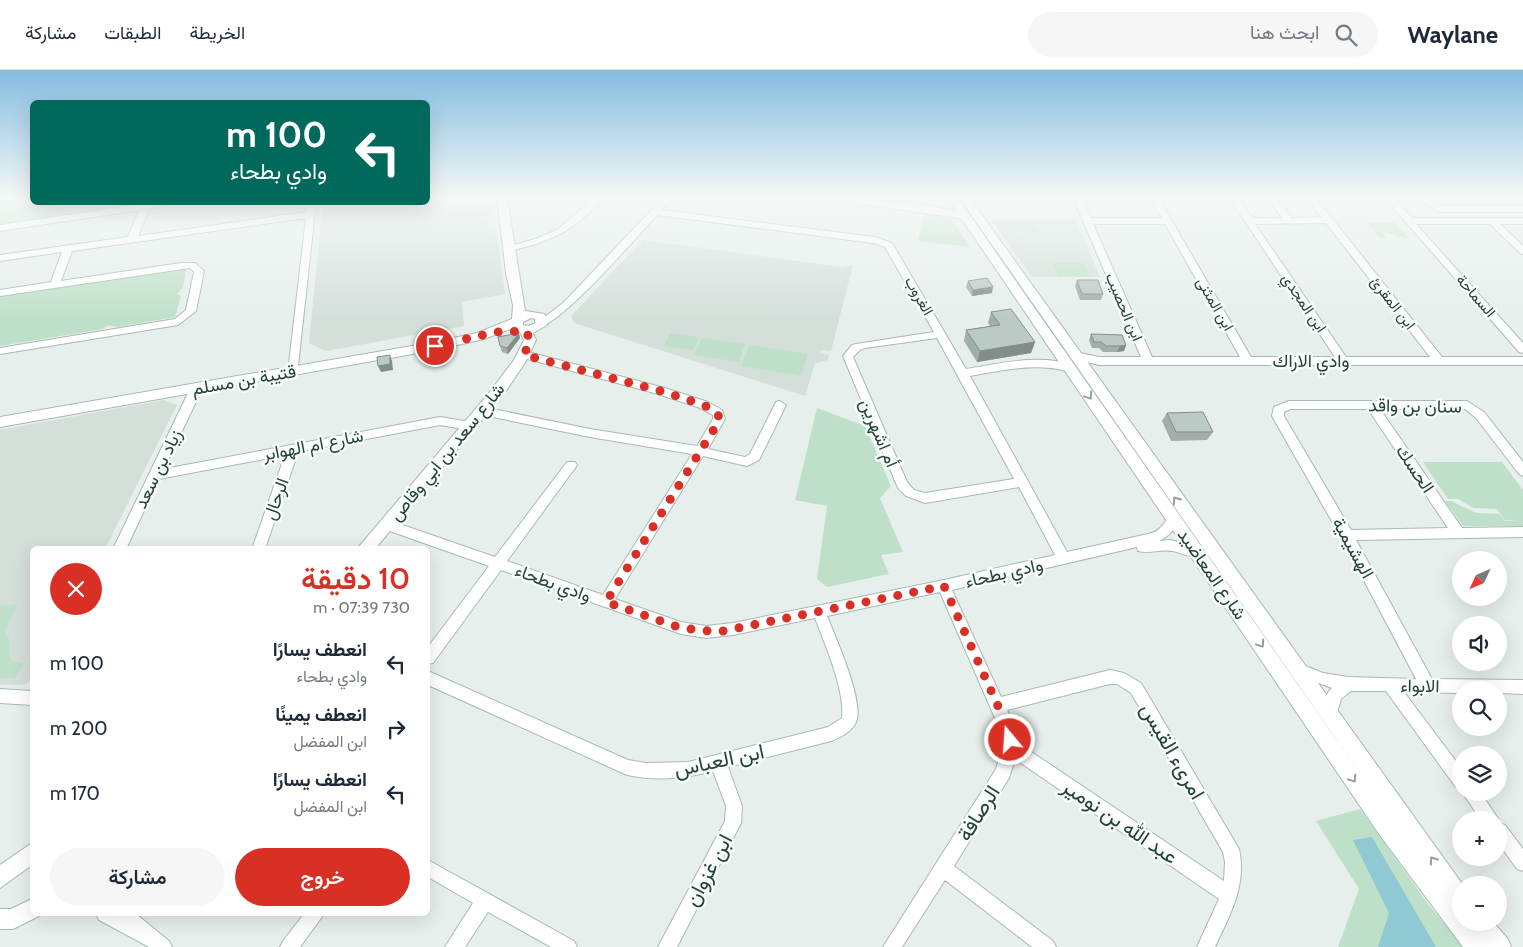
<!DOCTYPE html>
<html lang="ar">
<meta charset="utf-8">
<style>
:root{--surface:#fff;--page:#f6f6f7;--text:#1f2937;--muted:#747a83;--line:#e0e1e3;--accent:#d93025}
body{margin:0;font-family:Cabin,Vazirmatn,sans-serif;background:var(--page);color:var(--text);direction:rtl;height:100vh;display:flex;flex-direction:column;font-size:19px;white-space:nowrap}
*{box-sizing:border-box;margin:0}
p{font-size:16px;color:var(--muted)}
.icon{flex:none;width:28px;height:28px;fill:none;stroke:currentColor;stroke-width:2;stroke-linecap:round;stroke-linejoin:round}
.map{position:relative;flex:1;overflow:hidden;direction:ltr}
.panel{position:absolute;left:30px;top:476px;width:400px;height:370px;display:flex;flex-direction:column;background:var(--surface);border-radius:8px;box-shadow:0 5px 20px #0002;direction:rtl}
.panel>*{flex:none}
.guide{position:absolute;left:30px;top:30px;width:400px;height:105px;border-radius:8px;box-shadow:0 5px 20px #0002;direction:rtl;background:#00695c;color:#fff;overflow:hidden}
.needle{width:32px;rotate:226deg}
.buttons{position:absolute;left:1452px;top:481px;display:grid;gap:10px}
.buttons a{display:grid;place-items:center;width:55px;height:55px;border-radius:50%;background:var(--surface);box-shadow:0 5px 20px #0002;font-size:25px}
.pin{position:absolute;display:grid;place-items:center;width:42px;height:42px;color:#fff;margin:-21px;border:2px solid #fff;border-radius:50%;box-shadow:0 1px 5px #0007}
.me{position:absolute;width:55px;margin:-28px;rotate:342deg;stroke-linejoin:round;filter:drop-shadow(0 0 4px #0008)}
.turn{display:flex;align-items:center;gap:18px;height:105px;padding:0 20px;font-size:22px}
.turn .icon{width:65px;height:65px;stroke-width:2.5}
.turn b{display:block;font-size:35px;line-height:42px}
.round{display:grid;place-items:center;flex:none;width:52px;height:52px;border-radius:26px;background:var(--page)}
.overview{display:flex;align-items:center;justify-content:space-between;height:85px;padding:0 20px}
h1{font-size:30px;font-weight:600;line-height:38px;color:var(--accent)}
.action{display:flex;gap:10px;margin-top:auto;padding:10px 20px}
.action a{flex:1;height:58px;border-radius:30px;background:var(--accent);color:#fff;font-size:20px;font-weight:600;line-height:58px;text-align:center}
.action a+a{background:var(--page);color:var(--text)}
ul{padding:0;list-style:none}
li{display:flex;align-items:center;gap:15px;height:65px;padding:0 20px}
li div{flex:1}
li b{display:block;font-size:19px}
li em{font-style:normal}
header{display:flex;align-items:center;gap:30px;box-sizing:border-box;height:70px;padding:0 25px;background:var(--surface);border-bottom:1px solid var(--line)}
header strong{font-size:24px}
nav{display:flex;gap:28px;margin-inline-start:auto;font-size:18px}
.search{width:350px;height:45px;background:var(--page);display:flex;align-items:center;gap:12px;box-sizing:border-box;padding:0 18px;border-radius:28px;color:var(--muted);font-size:19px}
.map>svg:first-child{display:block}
.built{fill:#d4dfda}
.green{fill:#bfe0c8}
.water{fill:#8ec9d4}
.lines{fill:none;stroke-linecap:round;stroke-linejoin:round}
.minor-casing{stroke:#a8b8b2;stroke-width:2}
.tertiary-casing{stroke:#a8b8b2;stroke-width:2}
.minor{fill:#fff;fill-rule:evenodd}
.tertiary{fill:#fff;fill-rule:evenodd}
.wall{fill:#a1aea9}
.shaded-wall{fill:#838d89}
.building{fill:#bbcac4;stroke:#838d89}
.oneway{stroke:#92a09c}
.route{stroke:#d93025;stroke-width:9;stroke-dasharray:0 16.2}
.labels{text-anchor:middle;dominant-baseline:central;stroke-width:5;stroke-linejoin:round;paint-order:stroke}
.far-street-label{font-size:15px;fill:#24423a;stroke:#f7fbf9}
.street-label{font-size:18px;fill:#24423a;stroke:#f7fbf9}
.near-street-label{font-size:21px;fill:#24423a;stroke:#f7fbf9}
</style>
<header>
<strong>Waylane</strong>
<div class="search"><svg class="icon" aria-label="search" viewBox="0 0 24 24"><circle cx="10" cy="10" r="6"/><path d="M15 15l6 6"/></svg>ابحث هنا</div>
<nav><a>الخريطة</a><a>الطبقات</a><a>مشاركة</a></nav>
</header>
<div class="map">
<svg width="1523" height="877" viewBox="0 0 1523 877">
<rect width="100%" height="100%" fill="#e6efeb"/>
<path class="built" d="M 428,127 L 492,127 L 494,144 L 487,146 L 488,160 L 497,163 L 505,224 L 462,232 L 464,256 L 326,281 L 309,273 L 323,133 L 428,132 Z
M 991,150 L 1076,150 L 1100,207 L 1032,207 Z
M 643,170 L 841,197 L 853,195 L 831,281 L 821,280 L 820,283 L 829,285 L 828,290 L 815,293 L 805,326 L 574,253 L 571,246 Z
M 164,330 L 177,335 L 105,479 L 32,479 L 32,609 L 24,615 L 0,615 L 0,360 Z"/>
<path class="green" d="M 0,127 L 32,127 L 32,132 L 151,133 L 0,154 Z
M 924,143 L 951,149 L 970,177 L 918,171 Z
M 1006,151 L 1036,151 L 1040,162 L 1010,162 Z
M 1368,153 L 1395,153 L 1409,168 C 1398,168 1392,161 1382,163 L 1386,168 L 1380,168 Z
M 1052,193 L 1083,193 L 1090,206 L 1058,207 Z
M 183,199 L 186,200 L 183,218 L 177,224 L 181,226 L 175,247 L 118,257 L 108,255 L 103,259 L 0,276 L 0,225 Z
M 670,263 L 699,267 L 694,280 L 664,276 Z
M 702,268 L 745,274 L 739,292 L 694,285 Z
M 749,275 L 808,284 L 801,306 L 741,296 Z
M 817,338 L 865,356 L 891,416 L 880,428 L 903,482 L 881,485 L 889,504 L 827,517 L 817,509 L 827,436 L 795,430 Z
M 1423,392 L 1502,392 L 1523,420 L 1523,456 L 1463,456 L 1445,431 L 1451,431 L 1476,443 L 1500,444 L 1505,451 L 1521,450 L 1505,450 L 1497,439 L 1473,438 L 1458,429 L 1448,429 Z
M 18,534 L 5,560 L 10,572 L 9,586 L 13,591 L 24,593 L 15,608 L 0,608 L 0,536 Z
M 1360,739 L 1429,835 L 1463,877 L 1338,877 L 1359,819 L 1316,751 Z"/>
<path class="water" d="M 1372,767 L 1436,877 L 1378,877 L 1389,843 L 1353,770 Z"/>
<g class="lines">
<defs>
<path id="minor" d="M 595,127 L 604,127 C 577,160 550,172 509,181 L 504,178 L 535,169 L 557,160 Z
M 664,127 L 673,127 L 661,140 L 875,167 L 892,173 L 966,299 C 1002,293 1039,284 1074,295 L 1075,298 L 1070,302 C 1037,292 1003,300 970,306 L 1067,482 L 1148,464 C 1152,463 1156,462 1159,459 C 1166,453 1168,443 1178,446 L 1180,450 C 1175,459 1168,467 1159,471 L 1170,470 L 1201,478 L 1203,482 L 1201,486 C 1191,489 1181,482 1172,481 C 1161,479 1149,484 1138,481 L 1137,477 L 952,520 L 1001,627 L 1110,600 L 1124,603 L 1141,613 L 1239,779 C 1247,815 1230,845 1215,877 L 1197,877 L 1219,829 L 1015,689 L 1009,708 L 954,796 L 1053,871 L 1056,877 L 1032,877 L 945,810 L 902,877 L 883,877 L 996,699 L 1003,677 L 998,655 L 940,522 L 827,546 C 836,568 862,627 857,649 C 854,661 841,667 831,671 L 728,697 L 742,736 L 741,753 L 677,877 L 658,877 L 725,751 L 726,736 L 713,701 C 684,709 656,711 627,705 L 428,615 L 428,601 L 628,690 L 646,693 L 688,692 L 828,657 L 842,648 C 845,619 825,575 815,548 L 733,565 L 706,568 L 681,564 L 501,500 L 433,593 L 428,594 L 428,577 L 489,496 L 384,459 L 382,455 L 384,451 L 388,450 L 495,487 L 567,392 L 575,392 L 577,395 L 575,398 L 507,491 L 603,525 L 692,384 L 590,367 L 483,345 L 477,341 L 479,338 L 483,337 L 590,359 L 697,376 L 713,349 L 713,345 L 700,338 L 658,324 L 520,287 L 519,285 L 524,281 L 665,318 L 708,332 L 722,340 L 725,349 L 708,379 L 745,387 L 750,384 L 776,332 L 780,331 L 786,335 L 759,390 L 747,396 L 703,386 L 615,529 L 681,552 L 706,556 L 733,553 L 944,510 L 1055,485 L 1019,417 L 925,433 L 906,426 L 898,418 L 843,286 L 852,275 L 856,274 L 934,262 L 885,177 L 873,173 L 657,145 C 641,162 556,261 538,256 L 538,252 L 563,233 ZM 937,268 L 1014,409 L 925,423 L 914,420 L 907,412 L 853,287 L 860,280 L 865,278 ZM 1110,614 L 1117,614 L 1131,623 L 1223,782 L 1225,792 L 1224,811 L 1018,673 L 1014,655 L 1007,640 Z
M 829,127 C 850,127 957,136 969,146 L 965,149 L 833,130 Z
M 1073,127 L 1081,127 L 1091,148 L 1162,148 L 1150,127 L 1158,127 L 1251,287 L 1335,287 L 1229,127 L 1237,127 L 1252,148 L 1282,148 L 1267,127 L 1276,127 L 1291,148 L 1321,147 L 1306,127 L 1315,127 L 1442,287 L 1523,287 L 1523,295 L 1099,295 L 1071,288 L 1070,286 L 1075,282 L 1099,287 L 1141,287 ZM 1326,153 L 1430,287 L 1346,287 L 1255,154 ZM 1093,154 L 1165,154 L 1240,287 L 1152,287 Z
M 1384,127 L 1393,127 L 1412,148 L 1523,148 L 1523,154 L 1500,154 L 1523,176 L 1523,184 L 1520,183 L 1490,154 L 1416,154 L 1523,273 L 1523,283 L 1519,282 Z
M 1418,127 L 1428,127 L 1440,136 L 1523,136 L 1523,142 L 1438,142 Z
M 1514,127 L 1523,127 L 1523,135 Z
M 155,132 L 180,132 L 149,139 L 138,166 L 306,142 L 308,132 L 316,132 L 297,305 L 293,306 L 288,302 L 306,148 L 72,181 L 61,211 L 181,193 L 195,193 L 204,201 L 196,241 L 178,255 L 0,284 L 0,278 L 175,249 L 186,240 L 194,202 L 190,198 L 0,226 L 0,220 L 51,212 L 62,182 L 0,191 L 0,185 L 128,167 L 139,140 L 0,161 L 0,155 Z
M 196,315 L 202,319 L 164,399 L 440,347 L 470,352 L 476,356 L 470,360 L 440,355 L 298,382 L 265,479 L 252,479 L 285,385 L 159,409 L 126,479 L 113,479 L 190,319 Z
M 1289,331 L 1467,331 L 1484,342 L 1523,392 L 1523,406 L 1519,404 L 1476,348 L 1465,339 L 1380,339 L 1462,458 L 1523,457 L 1523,467 L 1356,470 L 1432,609 L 1523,610 L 1523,624 L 1499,623 L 1499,620 L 1461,620 L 1461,623 L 1404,622 L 1461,698 L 1461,719 L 1455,716 L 1386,621 L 1351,621 L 1341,629 L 1335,649 L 1330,651 L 1325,649 C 1321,641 1325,623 1332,618 L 1293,604 L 1291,599 L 1293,594 L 1298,593 L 1323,603 L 1348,607 L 1416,609 L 1342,469 L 1272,346 L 1274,337 ZM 1290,339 L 1368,339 L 1448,458 L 1351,460 L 1284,346 L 1284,342 Z
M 0,619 L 32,621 L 32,635 L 0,633 Z
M 1462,722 L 1480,722 L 1499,750 L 1499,751 L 1481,750 Z
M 1499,753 L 1505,755 L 1523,779 L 1523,801 L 1517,799 L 1499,774 Z
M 428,790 L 574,871 L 577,877 L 551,877 L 488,842 L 465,877 L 445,877 L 473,833 L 428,807 Z
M 96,844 L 136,844 L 169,871 L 172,877 L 149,877 L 99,850 Z
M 304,844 L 324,844 L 300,877 L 280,877 L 283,871 Z"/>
<path id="tertiary" d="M 497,127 L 507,127 L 525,241 L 545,244 L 547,255 L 533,263 L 536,270 L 526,291 L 508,318 L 375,479 L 357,479 L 489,323 L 514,290 L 524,270 L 520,262 L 513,258 L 484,269 L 435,280 L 0,357 L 0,347 L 435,272 L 477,263 L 512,249 L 513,235 L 506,203 ZM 531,248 L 535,249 L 535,253 L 529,256 L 523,255 L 523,252 Z
M 947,127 L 957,127 L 1373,722 L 959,127 L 969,127 L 1463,815 L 1461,852 L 1493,852 L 1508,869 L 1511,877 L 1463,877 L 1379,764 Z
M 32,773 L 32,795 L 0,818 L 0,795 Z
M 32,829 L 32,844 L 40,844 L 39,846 L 13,859 L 0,859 L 0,839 L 11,839 Z"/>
</defs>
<use href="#minor" class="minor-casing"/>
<use href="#tertiary" class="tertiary-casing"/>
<use href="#minor" class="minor"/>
<use href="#tertiary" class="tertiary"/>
</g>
<path class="wall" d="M 1077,210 L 1103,224 L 1101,230 L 1080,230 L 1075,216 Z
M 968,211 L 992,223 L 972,226 L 966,217 Z
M 991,242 L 1035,272 L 1031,283 L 977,292 L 964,271 L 966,260 L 990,256 L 988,253 Z
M 1091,264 L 1126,275 L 1124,281 L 1117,282 L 1103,282 L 1099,278 L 1092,278 L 1089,270 Z
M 520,268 L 508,284 L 502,282 L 500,276 Z
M 1167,343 L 1213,362 L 1207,370 L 1171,371 L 1162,351 Z"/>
<path class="shaded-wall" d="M 993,217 L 992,223 L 972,226 L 973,220 Z
M 519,263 L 520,268 L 508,284 L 507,278 Z
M 1035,272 L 1031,283 L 977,292 L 980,281 Z
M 1126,275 L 1124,281 L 1117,282 L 1120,276 Z
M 390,285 L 392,291 L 393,300 L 381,302 L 378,296 Z"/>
<path class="building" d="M 987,208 L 993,217 L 973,220 L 968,211 Z
M 1077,210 L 1098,210 L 1103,224 L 1082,224 Z
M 1011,239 L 1035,272 L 980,281 L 966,260 L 1000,255 L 991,242 Z
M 519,263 L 507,278 L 500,276 L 498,267 Z
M 1091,264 L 1122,265 L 1126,275 L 1120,276 L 1106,276 L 1101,272 L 1094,272 Z
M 390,285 L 390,294 L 378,296 L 377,287 Z
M 1203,342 L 1213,362 L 1176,362 L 1167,343 Z"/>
<defs><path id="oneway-chevron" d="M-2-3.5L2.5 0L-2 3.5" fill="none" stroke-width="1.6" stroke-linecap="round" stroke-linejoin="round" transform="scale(1.25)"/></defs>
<g class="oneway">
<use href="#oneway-chevron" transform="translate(1089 326) rotate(56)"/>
<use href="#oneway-chevron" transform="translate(1176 430) rotate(-125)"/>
<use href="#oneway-chevron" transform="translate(1261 574) rotate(56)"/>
<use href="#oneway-chevron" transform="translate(1353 709) rotate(56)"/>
<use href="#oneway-chevron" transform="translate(1433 790) rotate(-125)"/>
</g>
<linearGradient id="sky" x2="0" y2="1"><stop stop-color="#84bce0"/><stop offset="0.51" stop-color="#f4f8f6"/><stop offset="1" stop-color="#f4f8f6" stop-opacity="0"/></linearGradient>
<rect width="1523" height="250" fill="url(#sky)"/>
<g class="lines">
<path class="route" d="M 435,276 L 496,262 L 526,261 L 530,270 L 524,285 L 661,321 L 704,335 L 718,344 L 719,349 L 716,356 L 606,532 L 681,558 L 718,562 L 944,516 L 1002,645 L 1010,670"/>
</g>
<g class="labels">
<g class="far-street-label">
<text transform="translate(919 226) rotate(60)">الغروب</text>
<text transform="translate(1476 226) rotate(49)">السماحة</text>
<text transform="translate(1304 233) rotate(56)">ابن المجدي</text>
<text transform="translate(1393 233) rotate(52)">ابن المقرئ</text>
<text transform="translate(1215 234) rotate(60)">ابن المثنى</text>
<text transform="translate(1124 237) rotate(67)">ابن الحصيب</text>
</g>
<g class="street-label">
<text x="1311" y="291">وادي الاراك</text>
<text transform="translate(244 310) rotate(-10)">قتيبة بن مسلم</text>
<text transform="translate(1415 336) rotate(1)">سنان بن واقد</text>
<text transform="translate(879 363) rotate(67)">أم اشهرين</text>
<text transform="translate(313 375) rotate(-11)">شارع ام الهوابر</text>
<text transform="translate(447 382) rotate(-51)">شارع سعد بن ابي وقاص</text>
<text transform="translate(158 399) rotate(-64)">زياد بن سعد</text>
<text transform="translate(1415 399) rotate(56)">الحسك</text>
<text transform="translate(276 429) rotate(-70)">الرحال</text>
<text transform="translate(1353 478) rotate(61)">الهشيمية</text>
<text transform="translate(1004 503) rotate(-13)">وادي بطحاء</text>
<text transform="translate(1212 504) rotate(55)">شارع المعاضيد</text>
<text transform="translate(553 513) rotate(20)">وادي بطحاء</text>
<text transform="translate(1420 616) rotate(1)">الابواء</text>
</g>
<g class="near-street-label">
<text transform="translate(1173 681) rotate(60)">امرىء القيس</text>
<text transform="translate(719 690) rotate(-12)">ابن العباس</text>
<text transform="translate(978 743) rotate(-58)">الرصافة</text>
<text transform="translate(1120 751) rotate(34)">عبد الله بن نومير</text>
<text transform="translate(708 800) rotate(-62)">ابن غزوان</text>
</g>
</g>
</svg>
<div class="buttons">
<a><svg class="needle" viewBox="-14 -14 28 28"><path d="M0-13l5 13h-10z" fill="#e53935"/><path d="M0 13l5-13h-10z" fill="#747a83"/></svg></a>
<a><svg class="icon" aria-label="sound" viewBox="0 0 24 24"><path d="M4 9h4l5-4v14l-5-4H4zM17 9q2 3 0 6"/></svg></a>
<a><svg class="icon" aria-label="search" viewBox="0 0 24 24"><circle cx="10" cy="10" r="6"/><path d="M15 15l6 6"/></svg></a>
<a><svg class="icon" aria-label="layers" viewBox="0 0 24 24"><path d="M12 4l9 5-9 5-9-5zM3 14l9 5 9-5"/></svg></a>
<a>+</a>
<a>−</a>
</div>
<div class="pin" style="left:435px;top:276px;background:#d93025"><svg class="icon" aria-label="arrive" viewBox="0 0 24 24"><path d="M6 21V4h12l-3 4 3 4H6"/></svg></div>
<svg class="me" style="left:1010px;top:670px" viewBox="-20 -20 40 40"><circle r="17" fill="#d93025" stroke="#fff" stroke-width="3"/><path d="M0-11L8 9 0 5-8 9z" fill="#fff"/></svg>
<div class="guide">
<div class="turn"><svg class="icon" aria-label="left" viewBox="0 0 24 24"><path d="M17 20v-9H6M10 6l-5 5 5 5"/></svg><div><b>100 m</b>وادي بطحاء</div></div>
</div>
<section class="panel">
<div class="overview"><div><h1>10 دقيقة</h1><p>730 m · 07:39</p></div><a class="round" style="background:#d93025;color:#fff"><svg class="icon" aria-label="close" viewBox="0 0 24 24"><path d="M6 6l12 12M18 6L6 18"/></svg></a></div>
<ul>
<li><svg class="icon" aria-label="left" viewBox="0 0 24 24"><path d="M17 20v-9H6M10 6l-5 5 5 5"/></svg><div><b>انعطف يسارًا</b><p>وادي بطحاء</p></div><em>100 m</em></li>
<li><svg class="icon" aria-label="right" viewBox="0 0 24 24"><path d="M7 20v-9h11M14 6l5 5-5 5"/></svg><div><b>انعطف يمينًا</b><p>ابن المفضل</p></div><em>200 m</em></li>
<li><svg class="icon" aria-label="left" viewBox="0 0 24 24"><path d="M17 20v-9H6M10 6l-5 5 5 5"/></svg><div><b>انعطف يسارًا</b><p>ابن المفضل</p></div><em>170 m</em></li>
</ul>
<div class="action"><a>خروج</a><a>مشاركة</a></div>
</section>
</div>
